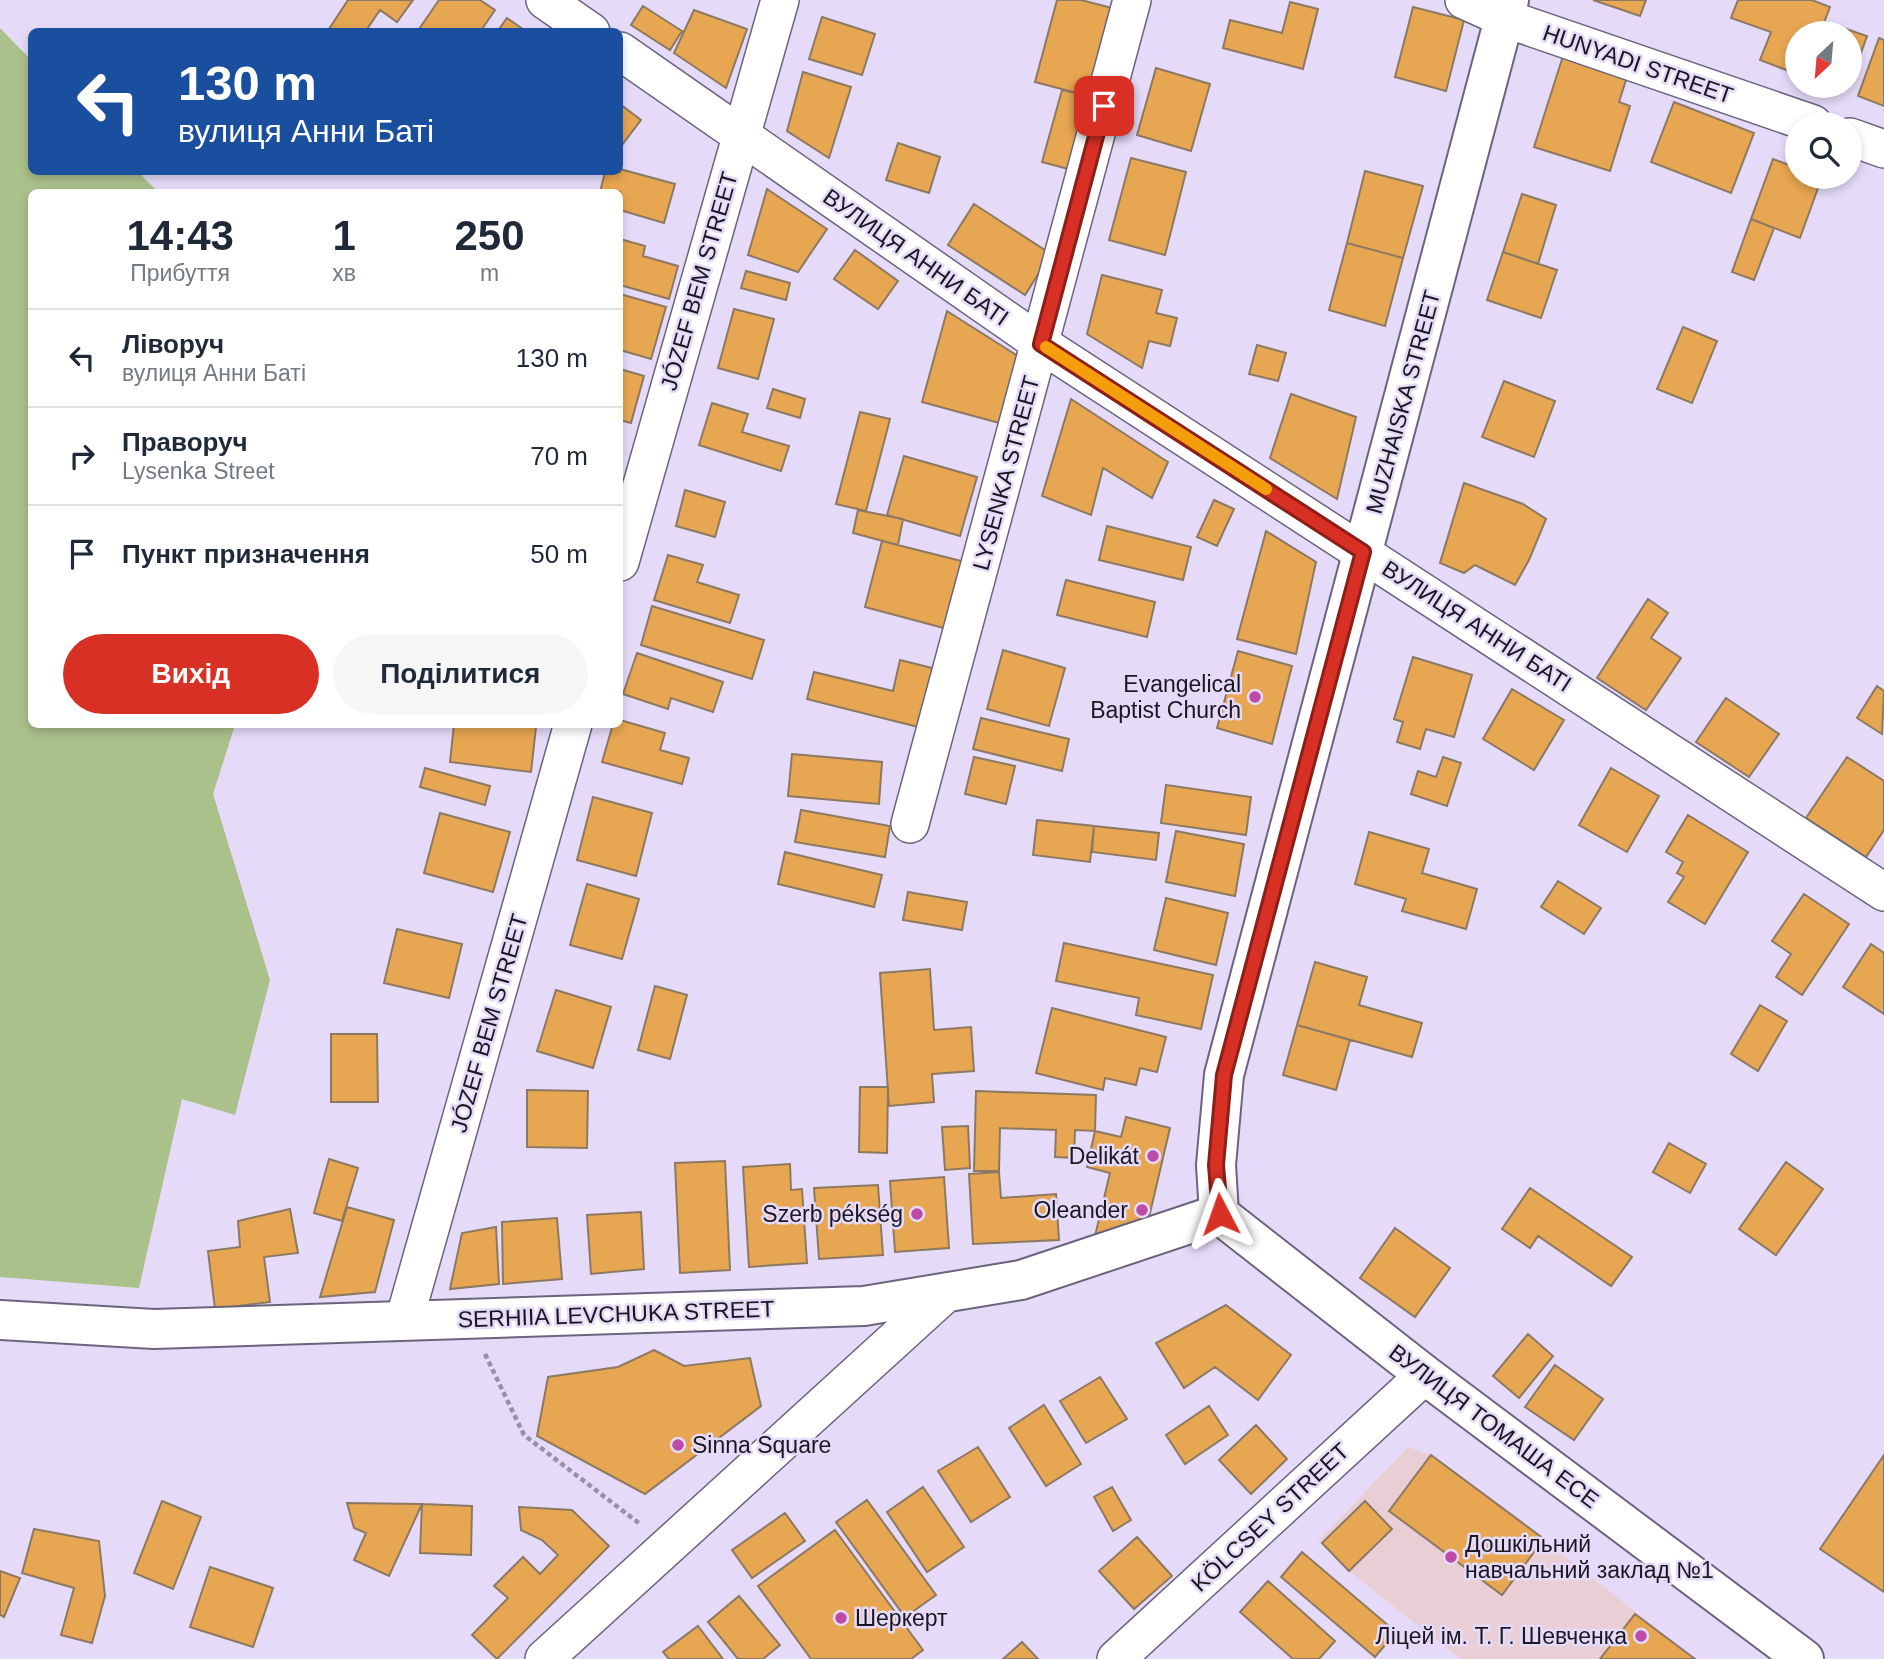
<!DOCTYPE html>
<html lang="uk">
<meta charset="utf-8">
<style>
:root{--surface:#fff;--page:#f6f6f7;--text:#1f2937;--muted:#747a83;--line:#e0e1e3;--accent:#d93025}
body{margin:0;font-family:Arial,sans-serif;background:var(--page);color:var(--text);height:100vh;display:flex;flex-direction:column;font-size:26px;white-space:nowrap}
*{box-sizing:border-box;margin:0}
p{font-size:23px;color:var(--muted)}
.icon{flex:none;width:38px;height:38px;fill:none;stroke:currentColor;stroke-width:2;stroke-linecap:round;stroke-linejoin:round}
.map{position:relative;flex:1;overflow:hidden}
.side{position:absolute;left:28px;top:189px;width:595px;height:539px;display:flex;flex-direction:column;background:var(--surface);border-radius:10px;box-shadow:0 4px 10px #0003}
.side>*{flex:none}
.top-card{position:absolute;left:28px;top:28px;width:595px;height:147px;border-radius:10px;box-shadow:0 4px 10px #0003;background:#1a4fa0;color:#fff;overflow:hidden}
.needle{width:46px;rotate:206deg}
.fabs{position:absolute;left:1785px;top:21px;display:grid;gap:14px}
.fabs a{display:grid;place-items:center;width:77px;height:77px;border-radius:50%;background:var(--surface);box-shadow:0 4px 10px #0003;font-size:35px}
.pin{position:absolute;display:grid;place-items:center;width:60px;height:60px;color:#fff;margin:-30px;border-radius:14px;box-shadow:0 4px 10px #0006}
.me{position:absolute;width:77px;margin:-38px;rotate:356deg;stroke-linejoin:round;filter:drop-shadow(0 0 5px #0008)}
.turn{display:flex;align-items:center;gap:24px;height:147px;padding:0 35px;font-size:32px}
.turn .icon{width:91px;height:91px;stroke-width:2.5}
.turn b{display:block;font-size:49px;line-height:60px}
.eta{display:flex;justify-content:space-evenly;align-items:center;height:119px;text-align:center}
.eta b{font-size:42px;font-weight:800;line-height:49px}
.primary-button{display:flex;gap:14px;margin-top:auto;padding:14px 35px}
.primary-button a{flex:1;height:80px;border-radius:42px;background:var(--accent);color:#fff;font-size:28px;font-weight:800;line-height:80px;text-align:center}
.primary-button a+a{background:var(--page);color:var(--text)}
ul{padding:0;list-style:none}
li{display:flex;align-items:center;gap:21px;height:98px;padding:0 35px;border-top:2px solid var(--line)}
li div{flex:1}
li b{display:block;font-size:26px}
li em{font-style:normal}
.map>svg:first-child{display:block}
.education{fill:#e9cfd5}
.green{fill:#abc18b}
.building{fill:#e7a652;stroke:#8d7962;stroke-width:2}
.lines{fill:none;stroke-linecap:round;stroke-linejoin:round}
.minor-casing{stroke:#6c637d;stroke-width:40}
.secondary-casing{stroke:#6c637d;stroke-width:42}
.trunk-casing{stroke:#6c637d;stroke-width:42}
.path{stroke:#9890a6;stroke-width:4.5;stroke-dasharray:5 3.5;stroke-linecap:butt}
.minor{stroke:#fff;stroke-width:37}
.secondary{stroke:#fff;stroke-width:38}
.trunk{stroke:#fff;stroke-width:38}
.route-casing{stroke:#8d1f18;stroke-width:18}
.route{stroke:#d93025;stroke-width:12}
.slow{stroke:#f59e0b;stroke-width:12}
.poi-dot{fill:#bd4ba6;stroke:#e5dbf9;stroke-width:2.5}
.labels{text-anchor:middle;dominant-baseline:central;stroke-width:5;stroke-linejoin:round;paint-order:stroke}
.street-label{font-size:23px;fill:#1b1721;stroke:#e5dbf9}
.poi-label{font-size:23px;fill:#1b1721;stroke:#e5dbf9;text-anchor:end}
</style>
<div class="map">
<svg width="1884" height="1659" viewBox="0 0 1884 1659">
<rect width="100%" height="100%" fill="#e5dbf9"/>
<path class="education" d="M 1408,1447 L 1431,1455 L 1544,1539 L 1695,1659 L 1460,1659 L 1349,1571 L 1318,1541 Z"/>
<path class="green" d="M 0,28 L 31,60 L 32,172 L 138,172 L 158,192 L 32,192 L 32,724 L 235,725 L 213,794 L 270,980 L 235,1115 L 182,1099 L 139,1288 L 0,1277 Z"/>
<path class="building" d="M 348,0 L 413,0 L 397,22 L 380,10 L 365,32 L 327,32 Z
M 439,0 L 480,0 L 495,10 L 480,32 L 417,32 Z
M 1057,0 L 1081,0 L 1116,9 L 1092,97 L 1035,82 Z
M 1593,0 L 1646,0 L 1640,16 Z
M 1738,0 L 1812,0 L 1830,7 L 1820,33 L 1797,33 L 1797,74 L 1760,60 L 1771,32 L 1731,18 Z
M 1290,2 L 1318,9 L 1303,69 L 1223,48 L 1230,20 L 1282,33 Z
M 643,6 L 682,31 L 670,50 L 631,25 Z
M 1413,7 L 1464,20 L 1446,91 L 1395,77 Z
M 694,10 L 747,29 L 726,88 L 674,53 Z
M 822,17 L 875,34 L 862,75 L 809,59 Z
M 507,18 L 527,32 L 497,32 Z
M 1826,22 L 1867,36 L 1850,83 L 1850,33 L 1822,33 Z
M 1879,38 L 1884,40 L 1884,106 L 1858,96 Z
M 1563,56 L 1627,77 L 1619,102 L 1630,106 L 1610,171 L 1534,147 Z
M 1156,68 L 1210,84 L 1191,151 L 1137,135 Z
M 803,72 L 851,87 L 829,158 L 787,131 Z
M 1062,90 L 1092,97 L 1072,170 L 1042,162 Z
M 1674,102 L 1754,133 L 1731,193 L 1651,162 Z
M 620,104 L 641,120 L 622,145 L 620,143 Z
M 898,143 L 940,157 L 929,193 L 886,180 Z
M 1131,158 L 1186,172 L 1165,255 L 1109,240 Z
M 1773,159 L 1797,168 L 1797,177 L 1822,177 L 1800,238 L 1751,219 Z
M 620,169 L 675,184 L 664,223 L 620,210 L 620,192 L 600,192 L 605,172 L 620,172 Z
M 1365,171 L 1423,186 L 1403,258 L 1347,243 Z
M 767,189 L 827,229 L 798,272 L 748,255 Z
M 1522,194 L 1556,205 L 1538,264 L 1503,252 Z
M 974,204 L 1051,254 L 1025,295 L 948,245 Z
M 1751,219 L 1774,228 L 1754,280 L 1732,272 Z
M 620,239 L 645,246 L 643,256 L 678,266 L 669,299 L 620,285 Z
M 1347,243 L 1403,258 L 1385,326 L 1329,310 Z
M 855,250 L 898,281 L 878,309 L 834,279 Z
M 1503,252 L 1557,270 L 1541,318 L 1487,300 Z
M 746,271 L 790,283 L 786,300 L 741,288 Z
M 1102,275 L 1162,290 L 1156,313 L 1177,318 L 1170,346 L 1149,341 L 1142,368 L 1087,334 Z
M 620,294 L 666,307 L 651,359 L 620,350 Z
M 734,309 L 774,319 L 758,379 L 718,368 Z
M 947,311 L 1021,358 L 1003,424 L 922,402 Z
M 1683,327 L 1717,341 L 1692,403 L 1657,389 Z
M 1257,345 L 1286,353 L 1278,381 L 1249,374 Z
M 620,369 L 644,376 L 631,423 L 620,420 Z
M 1504,381 L 1555,401 L 1534,457 L 1482,437 Z
M 773,389 L 805,399 L 800,418 L 767,408 Z
M 1291,394 L 1356,417 L 1337,499 L 1270,458 Z
M 1071,399 L 1168,462 L 1152,498 L 1103,468 L 1091,515 L 1042,496 Z
M 712,403 L 748,414 L 742,432 L 789,446 L 781,471 L 699,445 Z
M 860,412 L 890,419 L 866,511 L 836,504 Z
M 904,456 L 977,477 L 960,536 L 887,515 Z
M 1464,483 L 1523,504 L 1546,519 L 1529,560 L 1515,585 L 1475,565 L 1464,573 L 1440,563 Z
M 685,490 L 725,502 L 715,537 L 676,526 Z
M 1214,500 L 1234,509 L 1217,546 L 1197,537 Z
M 858,510 L 903,519 L 898,545 L 853,533 Z
M 1107,526 L 1191,547 L 1183,580 L 1099,560 Z
M 1266,531 L 1316,562 L 1296,654 L 1237,639 Z
M 882,541 L 969,563 L 951,630 L 865,607 Z
M 668,555 L 703,565 L 697,582 L 739,595 L 730,623 L 654,600 Z
M 1066,580 L 1155,602 L 1147,637 L 1057,615 Z
M 1648,599 L 1668,613 L 1651,638 L 1681,658 L 1646,710 L 1597,678 Z
M 652,606 L 764,640 L 752,679 L 641,645 Z
M 1003,650 L 1065,668 L 1049,726 L 987,709 Z
M 1238,651 L 1292,666 L 1272,744 L 1217,728 Z
M 637,653 L 723,682 L 713,712 L 671,698 L 668,709 L 623,694 Z
M 1413,657 L 1472,675 L 1454,737 L 1426,729 L 1420,749 L 1397,742 L 1403,722 L 1394,719 Z
M 900,660 L 936,669 L 922,728 L 807,699 L 814,672 L 893,691 Z
M 1877,686 L 1884,691 L 1882,734 L 1857,718 Z
M 1512,689 L 1564,720 L 1534,770 L 1483,739 Z
M 1726,698 L 1779,734 L 1749,777 L 1696,742 Z
M 981,718 L 1069,739 L 1062,771 L 973,749 Z
M 620,720 L 665,733 L 660,750 L 689,758 L 682,784 L 602,762 L 613,724 L 620,724 Z
M 454,724 L 536,727 L 531,772 L 450,762 Z
M 792,754 L 882,762 L 879,804 L 788,796 Z
M 974,757 L 1015,766 L 1006,804 L 965,794 Z
M 1443,757 L 1461,763 L 1447,806 L 1411,794 L 1418,771 L 1436,777 Z
M 1847,757 L 1884,781 L 1884,830 L 1866,857 L 1806,818 Z
M 425,768 L 490,786 L 485,805 L 420,787 Z
M 1611,768 L 1659,796 L 1627,852 L 1579,825 Z
M 1166,785 L 1251,797 L 1246,835 L 1161,823 Z
M 593,797 L 652,813 L 636,876 L 577,860 Z
M 801,810 L 890,826 L 885,857 L 795,842 Z
M 440,813 L 510,832 L 493,892 L 424,873 Z
M 1688,815 L 1748,852 L 1705,924 L 1668,902 L 1684,877 L 1677,873 L 1683,862 L 1666,852 Z
M 1037,820 L 1094,826 L 1090,862 L 1033,855 Z
M 1094,826 L 1159,833 L 1156,860 L 1092,852 Z
M 1176,831 L 1244,844 L 1235,896 L 1166,882 Z
M 1369,832 L 1429,849 L 1422,873 L 1477,889 L 1466,929 L 1402,911 L 1406,899 L 1355,884 Z
M 785,852 L 882,875 L 874,907 L 778,884 Z
M 1558,881 L 1601,908 L 1584,934 L 1541,907 Z
M 587,884 L 639,899 L 622,959 L 570,945 Z
M 908,892 L 967,902 L 962,930 L 903,920 Z
M 1804,894 L 1849,924 L 1802,995 L 1776,977 L 1791,954 L 1772,941 Z
M 1166,898 L 1228,913 L 1216,965 L 1154,950 Z
M 397,929 L 462,944 L 449,998 L 384,983 Z
M 1064,943 L 1213,975 L 1201,1029 L 1136,1015 L 1139,998 L 1056,981 Z
M 1871,944 L 1884,953 L 1884,1014 L 1843,987 Z
M 1315,962 L 1367,977 L 1359,1005 L 1422,1023 L 1412,1057 L 1297,1025 Z
M 930,969 L 934,1030 L 971,1027 L 974,1071 L 932,1074 L 934,1102 L 889,1106 L 880,973 Z
M 655,986 L 687,995 L 670,1059 L 638,1050 Z
M 556,990 L 611,1007 L 593,1068 L 537,1051 Z
M 1760,1005 L 1787,1021 L 1758,1071 L 1731,1054 Z
M 1052,1008 L 1166,1037 L 1157,1072 L 1140,1068 L 1136,1085 L 1105,1078 L 1103,1090 L 1036,1073 Z
M 1297,1025 L 1350,1040 L 1336,1090 L 1283,1075 Z
M 331,1034 L 377,1034 L 378,1102 L 331,1102 Z
M 860,1087 L 888,1087 L 887,1153 L 859,1152 Z
M 527,1090 L 588,1091 L 587,1148 L 527,1147 Z
M 976,1091 L 1096,1095 L 1095,1131 L 1075,1130 L 1074,1158 L 1055,1157 L 1056,1130 L 1000,1128 L 999,1171 L 974,1171 Z
M 1126,1117 L 1170,1128 L 1146,1230 L 1095,1236 L 1110,1173 L 1087,1167 L 1095,1131 L 1121,1137 Z
M 968,1126 L 970,1168 L 945,1170 L 942,1127 Z
M 1669,1143 L 1706,1164 L 1690,1193 L 1653,1172 Z
M 329,1159 L 358,1168 L 342,1221 L 314,1213 Z
M 725,1161 L 730,1270 L 680,1273 L 675,1163 Z
M 1786,1162 L 1823,1189 L 1776,1255 L 1739,1229 Z
M 790,1164 L 791,1190 L 802,1189 L 807,1263 L 749,1267 L 743,1167 Z
M 999,1172 L 1001,1198 L 1056,1194 L 1059,1240 L 973,1244 L 969,1174 Z
M 944,1177 L 949,1248 L 895,1252 L 890,1181 Z
M 878,1185 L 883,1255 L 819,1259 L 814,1188 Z
M 1530,1188 L 1632,1257 L 1611,1286 L 1538,1236 L 1530,1248 L 1502,1229 Z
M 347,1207 L 394,1220 L 375,1292 L 320,1297 Z
M 290,1209 L 298,1253 L 264,1257 L 270,1302 L 215,1309 L 208,1251 L 240,1247 L 238,1221 Z
M 641,1212 L 644,1269 L 591,1274 L 587,1215 Z
M 557,1218 L 562,1279 L 503,1284 L 502,1222 Z
M 496,1227 L 499,1284 L 450,1289 L 462,1233 Z
M 1395,1228 L 1450,1268 L 1415,1317 L 1360,1278 Z
M 1226,1305 L 1291,1355 L 1258,1400 L 1215,1367 L 1184,1388 L 1156,1343 Z
M 1528,1334 L 1553,1356 L 1519,1398 L 1493,1376 Z
M 654,1350 L 684,1366 L 750,1358 L 761,1406 L 645,1494 L 537,1436 L 548,1377 L 618,1367 Z
M 1555,1365 L 1603,1399 L 1574,1440 L 1525,1407 Z
M 1100,1377 L 1127,1419 L 1086,1443 L 1060,1401 Z
M 1044,1405 L 1081,1464 L 1046,1486 L 1009,1428 Z
M 1209,1406 L 1228,1435 L 1185,1464 L 1166,1435 Z
M 1256,1425 L 1287,1459 L 1251,1494 L 1219,1460 Z
M 978,1447 L 1010,1497 L 971,1522 L 938,1471 Z
M 1431,1455 L 1544,1539 L 1502,1595 L 1389,1511 Z
M 1884,1455 L 1884,1592 L 1820,1549 Z
M 923,1487 L 964,1547 L 927,1572 L 887,1512 Z
M 1112,1487 L 1131,1520 L 1113,1531 L 1094,1497 Z
M 867,1500 L 936,1595 L 905,1617 L 836,1522 Z
M 162,1501 L 201,1517 L 173,1589 L 134,1573 Z
M 1365,1501 L 1392,1529 L 1349,1571 L 1322,1543 Z
M 347,1503 L 422,1504 L 389,1576 L 354,1560 L 366,1533 L 354,1528 Z
M 422,1504 L 472,1506 L 471,1555 L 420,1553 Z
M 519,1507 L 572,1510 L 609,1546 L 497,1659 L 472,1635 L 508,1598 L 494,1586 L 523,1557 L 540,1574 L 558,1555 L 542,1540 L 521,1530 Z
M 785,1513 L 805,1541 L 752,1578 L 732,1550 Z
M 34,1529 L 99,1541 L 105,1596 L 92,1643 L 61,1635 L 74,1588 L 22,1573 Z
M 835,1530 L 923,1650 L 911,1659 L 811,1659 L 758,1586 Z
M 1137,1537 L 1172,1576 L 1134,1609 L 1099,1571 Z
M 1302,1552 L 1396,1632 L 1375,1657 L 1281,1577 Z
M 210,1567 L 273,1588 L 253,1647 L 190,1627 Z
M 0,1571 L 20,1578 L 4,1617 L 0,1615 Z
M 1268,1581 L 1335,1641 L 1319,1659 L 1293,1659 L 1240,1612 Z
M 739,1596 L 780,1645 L 763,1659 L 738,1659 L 708,1622 Z
M 1635,1614 L 1695,1659 L 1600,1659 Z
M 698,1626 L 723,1659 L 669,1659 L 663,1652 Z
M 1022,1642 L 1038,1659 L 1003,1659 Z"/>
<g class="lines">
<defs>
<path id="minor" d="M 545,0 L 591,32
M 1464,0 L 1504,18 L 1813,124
M 620,51 L 1041,344 L 1884,892
M 1850,137 L 1884,149
M 620,562 L 780,0
M 910,824 L 1132,0
M 404,1321 L 573,724
M 544,1659 L 946,1293
M 1116,1659 L 1425,1375"/>
<path id="secondary" d="M 0,1320 L 154,1329 L 864,1306 L 1021,1280 L 1219,1214"/>
<path id="trunk" d="M 1509,0 L 1224,1075 L 1216,1165 L 1219,1214 L 1425,1375 L 1804,1659"/>
</defs>
<use href="#minor" class="minor-casing"/>
<use href="#secondary" class="secondary-casing"/>
<use href="#trunk" class="trunk-casing"/>
<path class="path" d="M 485,1354 L 524,1435 L 640,1524"/>
<use href="#minor" class="minor"/>
<use href="#secondary" class="secondary"/>
<use href="#trunk" class="trunk"/>
</g>
<g class="lines">
<defs>
<path id="route" d="M 1104,106 L 1041,344 L 1363,552 L 1224,1075 L 1216,1165 L 1220,1214"/>
</defs>
<use href="#route" class="route-casing"/>
<use href="#route" class="route"/>
<path class="slow" d="M 1046,347 L 1266,489"/>
</g>
<g class="poi-dot">
<circle cx="1255" cy="697" r="7"/>
<circle cx="1153" cy="1156" r="7"/>
<circle cx="1142" cy="1210" r="7"/>
<circle cx="917" cy="1214" r="7"/>
<circle cx="678" cy="1445" r="7"/>
<circle cx="1451" cy="1557" r="7"/>
<circle cx="841" cy="1618" r="7"/>
<circle cx="1641" cy="1636" r="7"/>
</g>
<g class="labels">
<g class="street-label">
<text transform="translate(1638 64) rotate(19)">HUNYADI STREET</text>
<text transform="translate(916 257) rotate(35)">ВУЛИЦЯ АННИ БАТІ</text>
<text transform="translate(699 281) rotate(-74)">JÓZEF BEM STREET</text>
<text transform="translate(1403 402) rotate(-75)">MUZHAISKA STREET</text>
<text transform="translate(1006 473) rotate(-75)">LYSENKA STREET</text>
<text transform="translate(1477 626) rotate(33)">ВУЛИЦЯ АННИ БАТІ</text>
<text transform="translate(489 1023) rotate(-74)">JÓZEF BEM STREET</text>
<text transform="translate(616 1314) rotate(-2)">SERHIIA LEVCHUKA STREET</text>
<text transform="translate(1494 1426) rotate(37)">ВУЛИЦЯ ТОМАША ЕСЕ</text>
<text transform="translate(1270 1517) rotate(-43)">KÖLCSEY STREET</text>
</g>
<g class="poi-label">
<text x="1241" y="684">Evangelical<tspan x="1241" dy="26">Baptist Church</tspan></text>
<text x="1139" y="1156">Delikát</text>
<text x="1128" y="1210">Oleander</text>
<text x="903" y="1214">Szerb pékség</text>
<text x="692" y="1445" text-anchor="start">Sinna Square</text>
<text x="1465" y="1544" text-anchor="start">Дошкільний<tspan x="1465" dy="26">навчальний заклад №1</tspan></text>
<text x="855" y="1618" text-anchor="start">Шеркерт</text>
<text x="1627" y="1636">Ліцей ім. Т. Г. Шевченка</text>
</g>
</g>
</svg>
<div class="fabs">
<a><svg class="needle" viewBox="-14 -14 28 28"><path d="M0-13l5 13h-10z" fill="#e53935"/><path d="M0 13l5-13h-10z" fill="#747a83"/></svg></a>
<a><svg class="icon" aria-label="search" viewBox="0 0 24 24"><circle cx="10" cy="10" r="6"/><path d="M15 15l6 6"/></svg></a>
</div>
<div class="pin" style="left:1104px;top:106px;background:#d93025"><svg class="icon" aria-label="arrive" viewBox="0 0 24 24"><path d="M6 21V4h12l-3 4 3 4H6"/></svg></div>
<svg class="me" style="left:1220px;top:1214px" viewBox="-20 -20 40 40"><path d="M0-17L14 15 0 8-14 15z" fill="#d93025" stroke="#fff" stroke-width="4"/></svg>
<div class="top-card">
<div class="turn"><svg class="icon" aria-label="left" viewBox="0 0 24 24"><path d="M17 20v-9H6M10 6l-5 5 5 5"/></svg><div><b>130 m</b>вулиця Анни Баті</div></div>
</div>
<section class="side">
<div class="eta">
<div><b>14:43</b><p>Прибуття</p></div>
<div><b>1</b><p>хв</p></div>
<div><b>250</b><p>m</p></div>
</div>
<ul>
<li><svg class="icon" aria-label="left" viewBox="0 0 24 24"><path d="M17 20v-9H6M10 6l-5 5 5 5"/></svg><div><b>Ліворуч</b><p>вулиця Анни Баті</p></div><em>130 m</em></li>
<li><svg class="icon" aria-label="right" viewBox="0 0 24 24"><path d="M7 20v-9h11M14 6l5 5-5 5"/></svg><div><b>Праворуч</b><p>Lysenka Street</p></div><em>70 m</em></li>
<li><svg class="icon" aria-label="arrive" viewBox="0 0 24 24"><path d="M6 21V4h12l-3 4 3 4H6"/></svg><div><b>Пункт призначення</b></div><em>50 m</em></li>
</ul>
<div class="primary-button"><a>Вихід</a><a>Поділитися</a></div>
</section>
</div>
